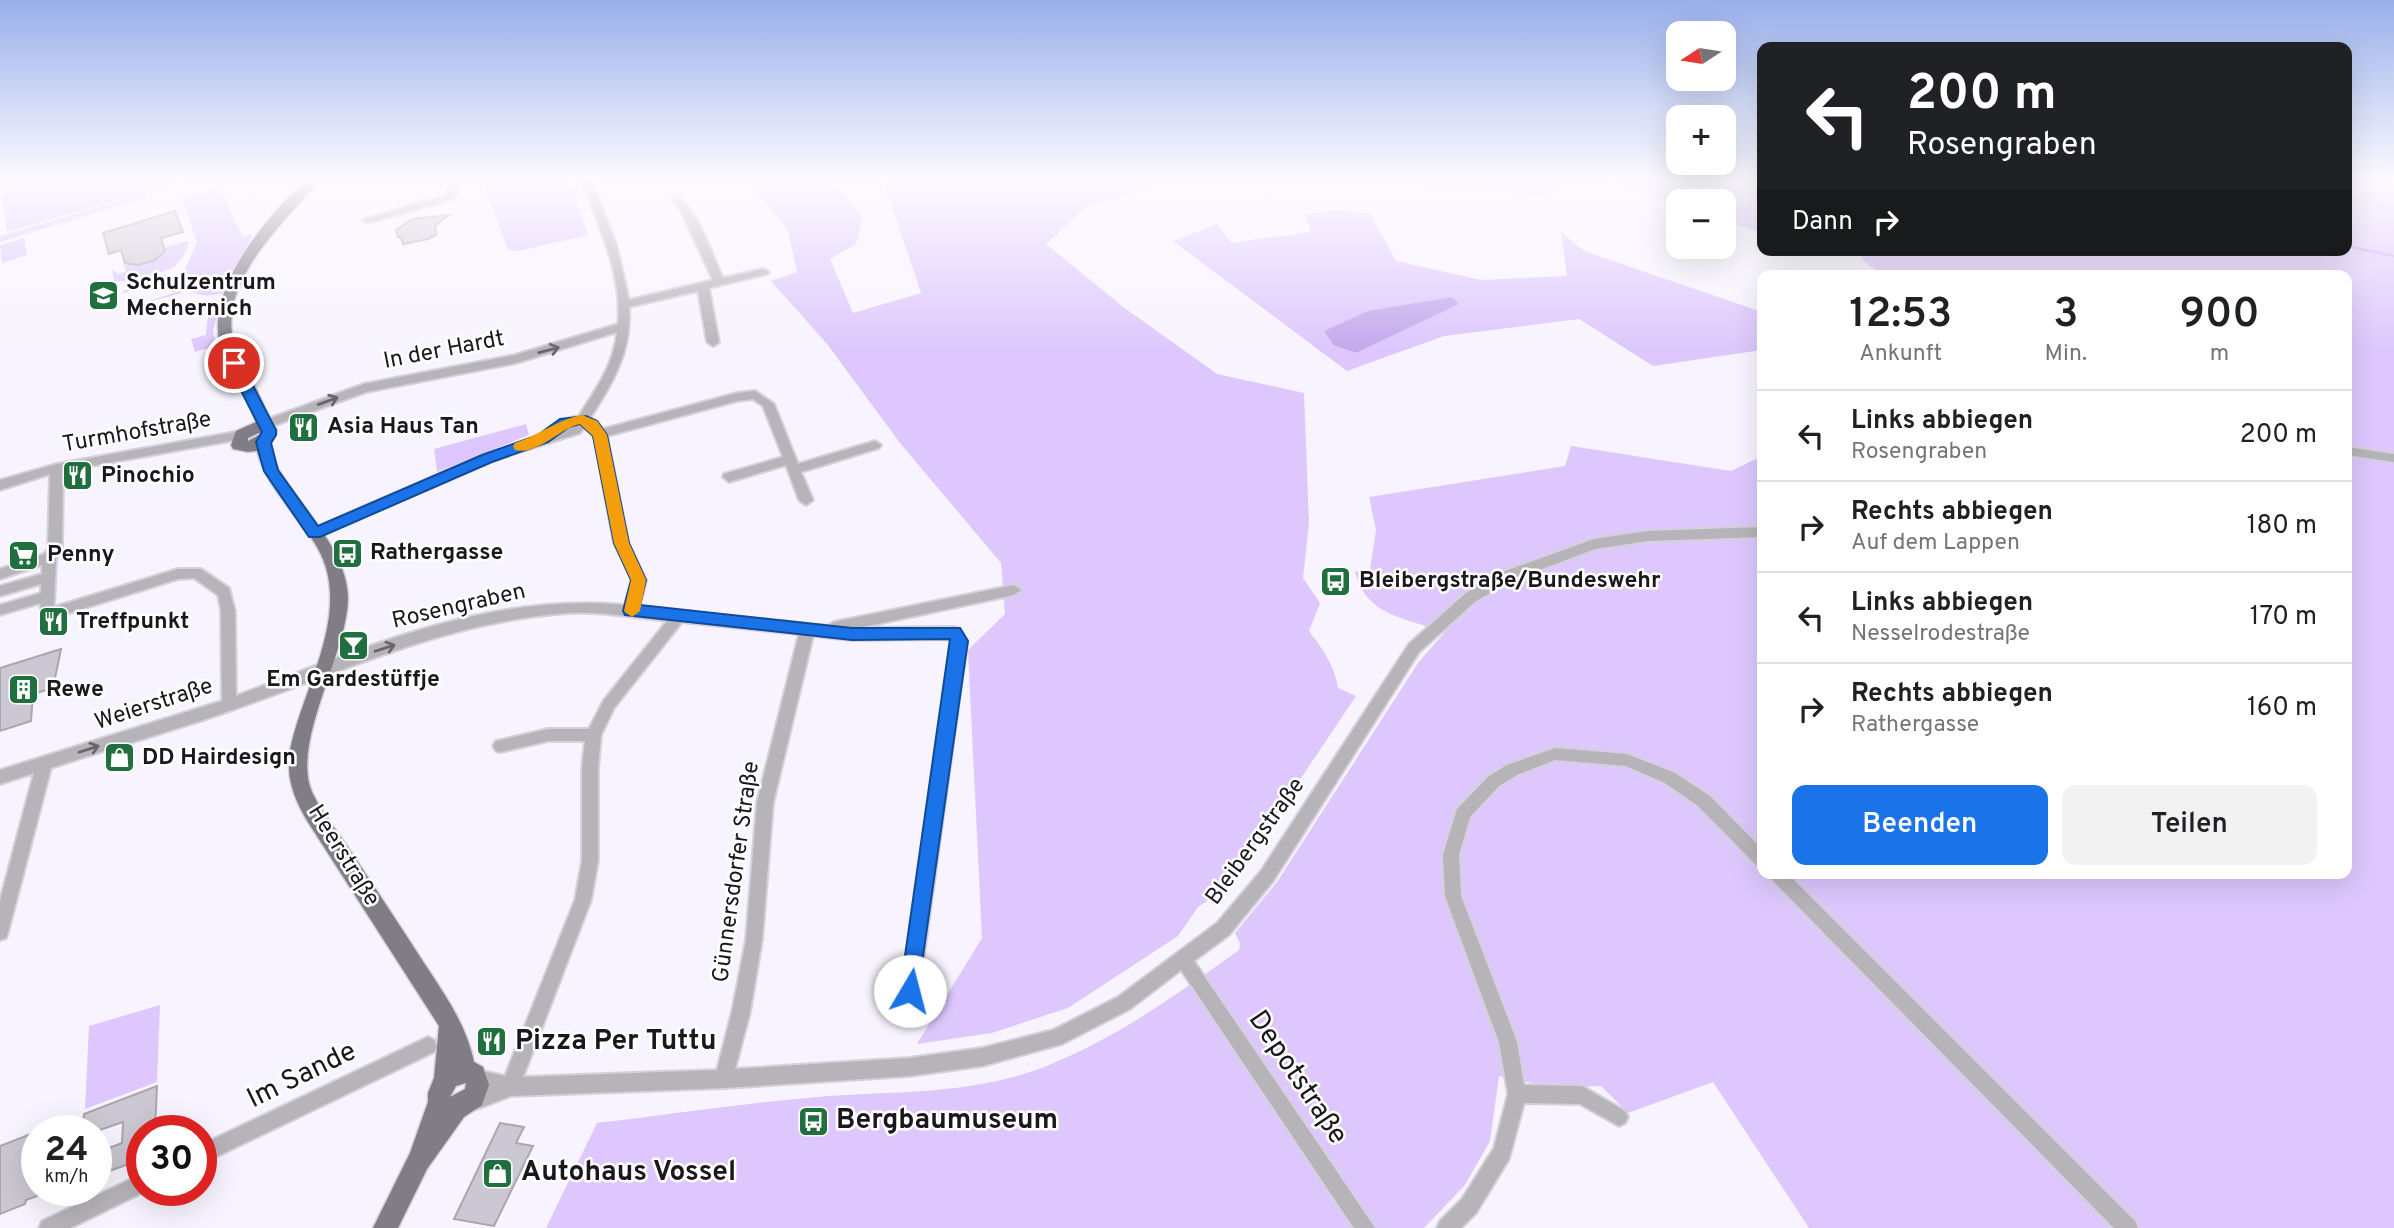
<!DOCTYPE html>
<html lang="de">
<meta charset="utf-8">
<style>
:root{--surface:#fff;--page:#f2f2f2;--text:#202124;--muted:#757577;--line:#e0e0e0;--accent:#1a73e8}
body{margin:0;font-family:Overpass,sans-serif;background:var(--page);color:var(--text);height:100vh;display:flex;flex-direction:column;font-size:26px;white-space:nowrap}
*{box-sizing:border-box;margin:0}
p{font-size:23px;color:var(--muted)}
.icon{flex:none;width:38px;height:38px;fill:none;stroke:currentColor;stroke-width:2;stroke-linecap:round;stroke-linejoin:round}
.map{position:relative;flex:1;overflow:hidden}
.sheet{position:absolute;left:1757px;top:270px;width:595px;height:609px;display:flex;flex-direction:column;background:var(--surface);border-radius:14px;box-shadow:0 7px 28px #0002}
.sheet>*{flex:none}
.guide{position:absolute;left:1757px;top:42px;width:595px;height:214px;border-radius:14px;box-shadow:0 7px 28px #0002;background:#202124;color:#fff;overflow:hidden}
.needle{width:46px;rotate:258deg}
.buttons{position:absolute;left:1666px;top:21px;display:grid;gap:14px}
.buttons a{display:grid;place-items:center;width:70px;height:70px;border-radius:14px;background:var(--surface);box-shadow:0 7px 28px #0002;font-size:35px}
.speed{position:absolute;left:21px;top:1115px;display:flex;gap:14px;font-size:35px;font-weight:700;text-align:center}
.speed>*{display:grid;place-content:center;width:91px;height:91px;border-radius:50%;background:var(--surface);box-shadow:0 7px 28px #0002;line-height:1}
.speed small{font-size:18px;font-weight:400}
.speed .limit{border:10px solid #d22;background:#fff;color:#111}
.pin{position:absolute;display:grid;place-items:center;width:60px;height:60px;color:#fff;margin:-30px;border:4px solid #fff;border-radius:50%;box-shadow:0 2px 7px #0007}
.me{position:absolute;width:77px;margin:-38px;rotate:8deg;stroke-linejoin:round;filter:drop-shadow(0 0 5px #0008)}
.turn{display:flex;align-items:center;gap:24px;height:147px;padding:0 35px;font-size:32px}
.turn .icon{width:91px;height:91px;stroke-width:2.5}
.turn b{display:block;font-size:49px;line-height:60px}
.then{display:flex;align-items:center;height:66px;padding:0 35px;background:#0003;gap:14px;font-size:26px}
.eta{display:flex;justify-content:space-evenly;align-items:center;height:119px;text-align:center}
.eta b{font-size:42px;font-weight:600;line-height:49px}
.cta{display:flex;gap:14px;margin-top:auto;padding:14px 35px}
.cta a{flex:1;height:80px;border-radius:14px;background:var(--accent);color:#fff;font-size:28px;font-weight:600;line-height:80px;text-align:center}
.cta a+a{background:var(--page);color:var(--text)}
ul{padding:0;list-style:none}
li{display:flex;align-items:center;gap:21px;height:91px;padding:0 35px;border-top:2px solid var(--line)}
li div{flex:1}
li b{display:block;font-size:26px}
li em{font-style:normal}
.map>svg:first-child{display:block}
.green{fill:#ddc7fd;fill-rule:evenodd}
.water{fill:#c4a8ec}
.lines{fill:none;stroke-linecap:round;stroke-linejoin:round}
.stream{stroke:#c4a8ec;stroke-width:2.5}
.building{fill:#ccc8d3;stroke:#aaa6b0;stroke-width:2}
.minor-casing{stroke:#d4d1db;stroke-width:4}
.major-casing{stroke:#d4d1db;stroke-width:3}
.minor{fill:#b6b4b9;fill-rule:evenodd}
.major{fill:#807d85;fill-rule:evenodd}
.oneway{stroke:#68666a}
.route{fill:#1a73e8;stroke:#114b97;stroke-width:2}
.slow{fill:#f59e0b}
.labels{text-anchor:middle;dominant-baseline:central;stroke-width:5;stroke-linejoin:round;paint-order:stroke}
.poi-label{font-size:23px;font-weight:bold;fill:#1a181c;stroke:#fff;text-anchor:start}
.street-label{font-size:23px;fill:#1a181c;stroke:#fff}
.near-poi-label{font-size:28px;font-weight:bold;fill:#1a181c;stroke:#fff;text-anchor:start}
.near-street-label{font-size:28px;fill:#1a181c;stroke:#fff}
</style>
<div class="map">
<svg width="2394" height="1228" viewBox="0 0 2394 1228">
<rect width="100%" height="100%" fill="#f8f4ff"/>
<path class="green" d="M 23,179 L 178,179 L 179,182 L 7,232 L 0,186 Z
M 493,179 L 570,179 L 588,235 L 518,251 L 508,250 L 483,181 Z
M 739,179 L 829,179 L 863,218 L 856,244 L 830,259 L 853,313 L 921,293 L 883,179 L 1181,179 L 1087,206 L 1046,244 L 1122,306 L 1217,374 L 1304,393 L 1309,523 L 1303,578 L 1320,603 L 1309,631 C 1322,648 1335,666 1338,688 L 1356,696 L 1228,887 L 1198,907 L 1178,936 L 1068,1008 L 992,1033 L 917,1044 L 982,938 L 968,650 L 1005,614 L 1001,563 L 900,443 L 827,344 L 771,281 L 797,272 L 788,230 L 751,184 Z
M 1416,179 L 1576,179 L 1547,194 L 1416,186 Z
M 1603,179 L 1656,179 L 1697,197 L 1745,180 L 1762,188 L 1762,233 L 1724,221 L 1724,201 L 1678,201 L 1678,206 Z
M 2347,179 L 2394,179 L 2394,1228 L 1809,1228 L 1713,1082 L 1628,1113 L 1601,1086 L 1557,1088 L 1499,1076 L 1490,1141 L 1465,1185 L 1424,1228 L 546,1228 L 597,1123 C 674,1114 751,1102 829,1096 C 903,1091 978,1094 1049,1065 C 1118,1037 1179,993 1239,950 L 1240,943 L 1235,933 L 1277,882 L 1418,663 L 1444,633 C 1406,616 1368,619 1355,572 L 1370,569 L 1376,530 L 1369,497 L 1565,466 L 1571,446 L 1731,471 L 1762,456 L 1762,873 L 2347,873 L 2347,275 L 1883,275 L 1861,259 L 1867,250 L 2347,250 Z
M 219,189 L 243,236 L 253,234 L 224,293 C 213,296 196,298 190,288 L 192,286 L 183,274 L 197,242 L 182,199 Z
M 144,194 L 146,198 L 0,242 L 0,236 Z
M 1333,211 L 1370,213 L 1396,261 L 1481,280 L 1567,276 L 1561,232 L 1584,251 L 1762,312 L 1762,350 L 1653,366 L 1579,319 L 1444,336 L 1347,371 L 1173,241 L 1217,224 L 1231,243 L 1311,232 L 1305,214 ZM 1459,303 L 1356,353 L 1333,345 L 1324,331 Z
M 24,238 L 27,255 L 2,263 L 0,245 Z
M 189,241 C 188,250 182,260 175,266 C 167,272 123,284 114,281 L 112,269 L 118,274 L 126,272 L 124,264 C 142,266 153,262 166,251 L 165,247 Z
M 167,274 L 174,277 L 182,293 L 141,304 L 173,293 L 172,288 L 176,286 L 175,282 L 171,283 L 169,279 L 121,294 L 130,285 Z
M 222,300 L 213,330 L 216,346 L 195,352 L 191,339 L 206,335 L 209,306 Z
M 526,424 L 529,435 L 437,472 L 434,449 Z
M 160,1005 L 157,1082 L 85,1109 L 89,1026 Z"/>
<path class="water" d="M 1452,297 L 1459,304 L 1356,353 L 1333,345 L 1324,331 L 1368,311 Z"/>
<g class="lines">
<path class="stream" d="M 2347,246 L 2394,256"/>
</g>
<path class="building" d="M 175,211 L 183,232 L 161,238 L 165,251 L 155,260 L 138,265 L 125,263 L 121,250 L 109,254 L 103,233 Z
M 449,215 L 435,226 L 436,235 L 428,239 L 403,244 L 401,238 L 398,237 L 396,230 L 412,219 Z
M 61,649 L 53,688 L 33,694 L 31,721 L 0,731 L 0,668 Z
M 157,1086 L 155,1130 L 142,1130 L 142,1159 L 96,1176 L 96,1153 L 122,1143 L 123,1122 L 100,1130 L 83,1130 L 84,1114 Z
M 500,1123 L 524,1127 L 516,1143 L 533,1146 L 494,1226 L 454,1219 Z
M 33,1133 L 30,1150 L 37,1147 L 37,1196 L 26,1200 L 25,1204 L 0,1214 L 0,1146 Z"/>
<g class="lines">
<defs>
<path id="minor" d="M 452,179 L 462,179 L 457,194 L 451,200 L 367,223 L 362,220 L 443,196 L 447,193 Z
M 581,179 L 591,179 L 617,247 L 629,300 L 713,280 L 681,211 L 673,201 L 678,198 C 697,207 713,258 723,278 L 763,269 L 769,272 L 767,274 L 709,288 L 719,342 L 713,346 L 707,342 L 698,291 L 629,307 C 632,350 613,383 590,418 L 596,421 L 603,429 L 737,393 L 755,391 L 774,404 L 798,464 L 875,441 L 881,445 L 879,448 L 801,472 L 813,500 L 806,505 L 799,500 L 786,465 L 729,482 L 723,477 L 724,474 L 783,457 L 763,406 L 753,399 L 737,401 L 607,436 L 628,543 L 646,580 L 639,607 L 828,626 L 834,622 L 1014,585 L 1021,590 L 1014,595 L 858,628 L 955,627 L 960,629 L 967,641 L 919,991 L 916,997 L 910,999 L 904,997 L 901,991 L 953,641 L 951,639 L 852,640 L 813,636 L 773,803 L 762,940 L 750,1012 L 735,1069 L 909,1058 L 982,1048 L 1053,1030 L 1118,997 L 1217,923 L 1261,871 L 1409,644 L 1466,593 L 1505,571 L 1594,539 L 1648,531 L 1762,527 L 1762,537 L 1648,541 L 1595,549 L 1515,579 L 1476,601 L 1419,652 L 1273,881 L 1229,935 L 1194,961 L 1375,1228 L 1354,1228 L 1181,970 L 1130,1009 L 1062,1044 L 982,1066 L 909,1076 L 724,1088 L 511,1096 L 469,1112 L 463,1109 L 460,1103 L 463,1097 L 482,1089 L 472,1085 L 469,1079 L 472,1073 L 478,1070 L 505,1076 L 575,900 L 582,861 L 582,768 L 585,741 L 548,741 L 501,752 L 496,751 L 493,746 L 496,741 L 501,740 L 548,729 L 589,729 L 604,700 L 667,621 C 631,617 593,610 556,614 C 442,624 339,673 232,710 C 173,731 111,748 51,768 L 8,932 L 6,938 L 0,940 L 0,901 L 34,773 L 0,784 L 0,770 L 222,701 L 221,611 L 218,595 L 194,578 L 178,579 L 53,618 L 42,614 L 40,603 L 0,615 L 0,605 L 41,593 L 41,584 L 0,596 L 0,586 L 42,574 L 42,565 L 0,579 L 0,569 L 44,554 L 48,549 L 50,474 L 0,490 L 0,480 L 57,464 L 241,431 L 245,432 L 247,435 L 245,438 L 241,439 L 63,471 L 62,550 L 56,559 L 54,607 L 178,569 L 201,569 L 229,588 L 235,611 L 236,696 C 360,649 490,592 625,605 L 632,580 L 614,543 L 594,435 L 585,426 L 580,433 L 491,461 L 320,536 L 310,536 L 308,533 L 310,530 L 483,455 L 540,437 C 548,424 564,419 579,416 C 596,389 614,365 617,332 L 516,363 L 366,392 L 264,429 L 258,425 L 260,422 L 364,384 L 515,355 L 618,324 C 623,275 598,224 581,179 ZM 682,622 L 799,634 L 757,803 L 746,940 L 732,1012 L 717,1070 L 523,1077 L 591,900 L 598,861 L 598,768 L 601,735 L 614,708 Z
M 2347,447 L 2394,454 L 2394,462 L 2347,455 Z
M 1555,748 L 1627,754 L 1675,773 L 1710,796 L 1762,849 L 1762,867 L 1756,865 L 1698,806 L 1665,783 L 1626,766 L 1555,760 L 1517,775 L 1499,786 L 1470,817 L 1459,855 L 1461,896 L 1517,1042 L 1524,1085 L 1582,1086 L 1625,1111 L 1628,1117 L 1625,1123 L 1619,1126 L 1580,1104 L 1524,1103 L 1509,1159 L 1476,1213 L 1461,1228 L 1437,1228 L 1440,1221 L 1462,1199 L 1494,1148 L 1508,1094 L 1499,1042 L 1445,896 L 1443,855 L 1457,809 L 1489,776 L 1507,765 Z
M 1768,873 L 1787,873 L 2135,1221 L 2138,1228 L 2114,1228 L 1770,878 Z
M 428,1037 L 434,1040 L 437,1046 L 434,1052 L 201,1164 L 201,1145 Z
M 142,1174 L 142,1190 L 148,1190 L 70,1228 L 39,1228 L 42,1221 Z"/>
<path id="major" d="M 307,179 L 321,179 C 285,222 217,280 234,344 C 238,359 248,374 255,387 C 263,401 268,419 277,430 C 277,436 272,439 271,444 C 268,481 348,537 348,599 C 347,655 289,745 313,794 C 323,815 339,833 351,852 C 376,889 400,926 424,963 C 445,995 466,1024 474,1062 L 483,1067 L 489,1085 L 482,1105 L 464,1117 L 427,1169 L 398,1228 L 373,1228 L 410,1153 L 428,1102 L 428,1093 L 434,1078 L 439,1026 L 306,819 C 293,796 286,777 290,750 C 303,686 354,611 317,547 C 298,514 267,489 257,451 L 248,452 L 233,449 L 231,445 L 236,431 L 256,422 C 248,395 227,372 220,344 C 205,287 269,215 307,179 ZM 259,433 L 261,434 L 248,441 L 248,438 ZM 466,1083 L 465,1089 L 450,1097 L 456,1086 Z"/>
</defs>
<use href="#minor" class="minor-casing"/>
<use href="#major" class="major-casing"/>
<use href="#minor" class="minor"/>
<use href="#major" class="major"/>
</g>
<defs><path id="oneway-shaft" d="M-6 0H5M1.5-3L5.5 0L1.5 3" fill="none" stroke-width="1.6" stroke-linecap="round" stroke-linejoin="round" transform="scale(1.75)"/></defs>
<g class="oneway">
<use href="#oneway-shaft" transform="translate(549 350) rotate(-15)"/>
<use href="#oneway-shaft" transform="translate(328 401) rotate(-20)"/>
<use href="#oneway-shaft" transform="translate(385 648) rotate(-18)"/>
<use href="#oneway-shaft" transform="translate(89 749) rotate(-18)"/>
</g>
<linearGradient id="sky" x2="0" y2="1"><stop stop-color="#99afea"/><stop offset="0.51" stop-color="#fcfaff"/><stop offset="1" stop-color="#fcfaff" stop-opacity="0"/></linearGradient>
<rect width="2394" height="351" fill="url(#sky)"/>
<path class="route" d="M 234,358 L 241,363 L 276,430 L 276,435 L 271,443 L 278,470 L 318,526 L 482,455 L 538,435 L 560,419 L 586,416 L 597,421 L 607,435 L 629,543 L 646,580 L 640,605 L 852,628 L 960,628 L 968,641 L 917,998 L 910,1001 L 903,998 L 900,991 L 950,639 L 852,640 L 625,615 L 623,611 L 631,580 L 614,543 L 593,436 L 580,424 L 569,427 L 548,442 L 492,462 L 320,537 L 309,537 L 264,471 L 256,442 L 262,432 L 227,363 Z"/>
<path class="slow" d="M 582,415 L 597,421 L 607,435 L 629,543 L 646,580 L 640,611 L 632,617 L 624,611 L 631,580 L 614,543 L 593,436 L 580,424 C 558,429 539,455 515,450 L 513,446 L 515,443 C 539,435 557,420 582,415 Z"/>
<defs>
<symbol id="school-square" viewBox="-11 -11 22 22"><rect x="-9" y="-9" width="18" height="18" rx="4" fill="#1f6f3f" stroke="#fff"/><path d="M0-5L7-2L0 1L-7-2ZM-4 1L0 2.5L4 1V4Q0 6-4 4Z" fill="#fff"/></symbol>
<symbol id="restaurant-square" viewBox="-11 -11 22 22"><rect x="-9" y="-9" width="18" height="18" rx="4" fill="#1f6f3f" stroke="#fff"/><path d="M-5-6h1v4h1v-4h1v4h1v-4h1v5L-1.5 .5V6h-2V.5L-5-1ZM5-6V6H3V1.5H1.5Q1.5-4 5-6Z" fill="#fff"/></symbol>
<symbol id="bus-square" viewBox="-11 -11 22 22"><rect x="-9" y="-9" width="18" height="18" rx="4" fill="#1f6f3f" stroke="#fff"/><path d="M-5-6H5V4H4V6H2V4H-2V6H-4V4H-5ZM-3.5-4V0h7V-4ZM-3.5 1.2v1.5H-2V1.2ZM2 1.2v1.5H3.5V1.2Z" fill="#fff"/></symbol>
<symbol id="supermarket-square" viewBox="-11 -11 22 22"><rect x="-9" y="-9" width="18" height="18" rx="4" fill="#1f6f3f" stroke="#fff"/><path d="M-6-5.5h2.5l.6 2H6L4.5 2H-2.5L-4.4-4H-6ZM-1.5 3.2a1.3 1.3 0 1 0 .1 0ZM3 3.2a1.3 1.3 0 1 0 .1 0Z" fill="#fff"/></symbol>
<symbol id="bar-square" viewBox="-11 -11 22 22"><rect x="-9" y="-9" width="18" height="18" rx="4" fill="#1f6f3f" stroke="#fff"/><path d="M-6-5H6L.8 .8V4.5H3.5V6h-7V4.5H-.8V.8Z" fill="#fff"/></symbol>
<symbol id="building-square" viewBox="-11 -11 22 22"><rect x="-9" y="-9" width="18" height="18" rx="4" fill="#1f6f3f" stroke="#fff"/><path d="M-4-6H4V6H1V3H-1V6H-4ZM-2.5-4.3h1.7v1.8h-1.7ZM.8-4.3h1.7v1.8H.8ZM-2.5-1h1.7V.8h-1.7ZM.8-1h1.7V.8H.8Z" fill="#fff"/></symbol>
<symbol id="shop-square" viewBox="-11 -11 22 22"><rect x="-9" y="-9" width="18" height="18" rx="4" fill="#1f6f3f" stroke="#fff"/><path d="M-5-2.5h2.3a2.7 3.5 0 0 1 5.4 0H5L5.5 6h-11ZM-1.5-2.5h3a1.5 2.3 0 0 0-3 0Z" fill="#fff"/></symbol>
</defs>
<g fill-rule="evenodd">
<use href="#school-square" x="86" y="278" width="35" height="35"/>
<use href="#restaurant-square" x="286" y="410" width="35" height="35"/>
<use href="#restaurant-square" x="60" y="458" width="35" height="35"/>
<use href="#bus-square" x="330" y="536" width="35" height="35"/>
<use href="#supermarket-square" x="6" y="538" width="35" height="35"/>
<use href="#bus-square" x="1318" y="564" width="35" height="35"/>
<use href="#restaurant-square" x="36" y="604" width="35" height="35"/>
<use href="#bar-square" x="336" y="628" width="35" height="35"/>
<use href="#building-square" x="6" y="672" width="35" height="35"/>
<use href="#shop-square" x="102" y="740" width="35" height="35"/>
<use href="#restaurant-square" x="474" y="1024" width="35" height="35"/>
<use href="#bus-square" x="796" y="1104" width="35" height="35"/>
<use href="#shop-square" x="480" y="1156" width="35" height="35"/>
</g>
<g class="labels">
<g class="poi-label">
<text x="126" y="283">Schulzentrum<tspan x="126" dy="26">Mechernich</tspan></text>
<text x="327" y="427">Asia Haus Tan</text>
<text x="101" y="476">Pinochio</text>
<text x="370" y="553">Rathergasse</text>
<text x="47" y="555">Penny</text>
<text x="1359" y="581">Bleibergstraße/Bundeswehr</text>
<text x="76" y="622">Treffpunkt</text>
<text x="353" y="680" text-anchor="middle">Em Gardestüffje</text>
<text x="46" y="690">Rewe</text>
<text x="142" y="758">DD Hairdesign</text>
</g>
<g class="street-label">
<text transform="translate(444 351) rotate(-11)">In der Hardt</text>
<text transform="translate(137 433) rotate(-10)">Turmhofstraße</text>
<text transform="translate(459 607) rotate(-13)">Rosengraben</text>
<text transform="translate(154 705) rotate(-18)">Weierstraße</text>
<text transform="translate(1256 842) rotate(-54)">Bleibergstraße</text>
<text transform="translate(343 856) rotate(58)">Heerstraße</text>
<text transform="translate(737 872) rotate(-82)">Günnersdorfer Straße</text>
</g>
<g class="near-poi-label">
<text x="515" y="1042">Pizza Per Tuttu</text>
<text x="836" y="1121">Bergbaumuseum</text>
<text x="521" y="1173">Autohaus Vossel</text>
</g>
<g class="near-street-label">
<text transform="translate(302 1076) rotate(-26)">Im Sande</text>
<text transform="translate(1297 1078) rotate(56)">Depotstraße</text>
</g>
</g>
</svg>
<div class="buttons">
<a><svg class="needle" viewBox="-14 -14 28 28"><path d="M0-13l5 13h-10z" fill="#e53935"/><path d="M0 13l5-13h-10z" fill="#757577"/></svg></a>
<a>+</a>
<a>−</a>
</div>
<div class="speed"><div>24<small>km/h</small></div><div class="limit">30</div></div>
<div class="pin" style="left:234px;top:363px;background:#d93025"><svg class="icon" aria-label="arrive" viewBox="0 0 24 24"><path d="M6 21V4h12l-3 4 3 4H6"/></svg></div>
<svg class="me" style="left:910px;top:991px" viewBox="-20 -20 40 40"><circle r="19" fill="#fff"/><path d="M0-13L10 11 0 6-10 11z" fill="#1a73e8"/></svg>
<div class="guide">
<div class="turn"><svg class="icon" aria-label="left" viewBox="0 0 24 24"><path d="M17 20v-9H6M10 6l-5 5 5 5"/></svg><div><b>200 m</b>Rosengraben</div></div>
<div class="then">Dann<svg class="icon" aria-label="right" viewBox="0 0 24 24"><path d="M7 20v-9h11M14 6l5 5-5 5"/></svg></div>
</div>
<section class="sheet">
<div class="eta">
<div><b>12:53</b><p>Ankunft</p></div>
<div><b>3</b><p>Min.</p></div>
<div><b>900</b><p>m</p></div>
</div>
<ul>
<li><svg class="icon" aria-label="left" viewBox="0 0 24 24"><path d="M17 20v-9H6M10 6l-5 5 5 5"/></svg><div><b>Links abbiegen</b><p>Rosengraben</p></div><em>200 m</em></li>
<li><svg class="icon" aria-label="right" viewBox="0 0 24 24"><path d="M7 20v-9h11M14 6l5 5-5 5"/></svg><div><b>Rechts abbiegen</b><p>Auf dem Lappen</p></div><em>180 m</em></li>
<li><svg class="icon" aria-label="left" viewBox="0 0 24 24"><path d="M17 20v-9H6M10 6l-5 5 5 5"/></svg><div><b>Links abbiegen</b><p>Nesselrodestraße</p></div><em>170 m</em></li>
<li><svg class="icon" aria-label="right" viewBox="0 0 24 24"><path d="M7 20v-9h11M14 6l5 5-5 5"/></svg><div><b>Rechts abbiegen</b><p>Rathergasse</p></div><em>160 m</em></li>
</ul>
<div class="cta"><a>Beenden</a><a>Teilen</a></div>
</section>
</div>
